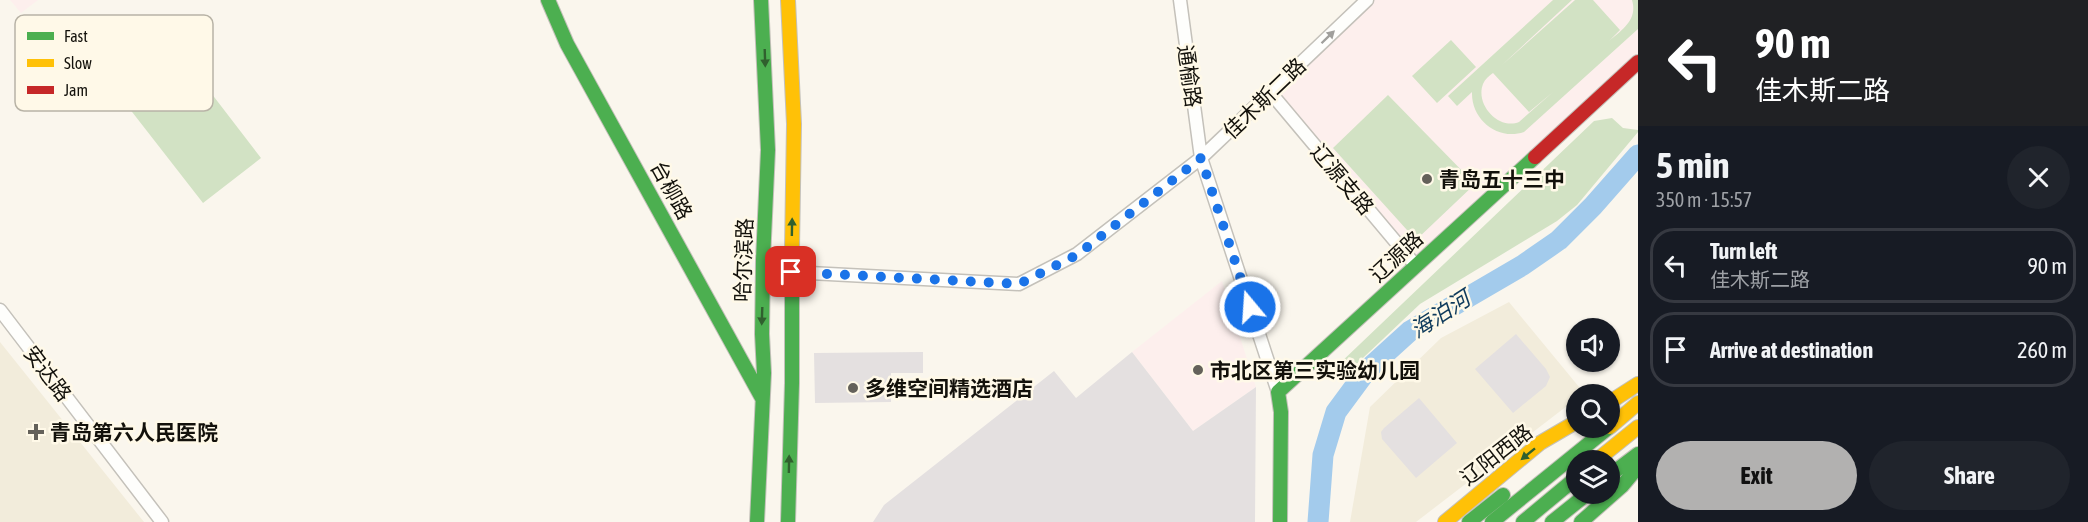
<!DOCTYPE html>
<meta charset="utf-8">
<style>
:root{--surface:#171b24;--page:#20242c;--text:#f1f3f6;--muted:#9ea1a6;--line:#363941;--accent:#b2b1b0}
body{margin:0;font-family:"Asap Condensed","Noto Sans SC",sans-serif;background:var(--page);color:var(--text);height:100vh;display:flex;flex-direction:column;font-size:22px;white-space:nowrap}
*{box-sizing:border-box;margin:0}
p{font-size:20px;color:var(--muted)}
.icon{flex:none;width:33px;height:33px;fill:none;stroke:currentColor;stroke-width:2;stroke-linecap:round;stroke-linejoin:round}
.map{position:relative;flex:1;overflow:hidden}
.drawer{display:flex;flex-direction:column;background:var(--surface);width:450px}
.drawer>*{flex:none}
.top-card{background:#202124;color:#fff;overflow:hidden}
.buttons{position:absolute;left:1566px;top:318px;display:grid;gap:12px}
.buttons a{display:grid;place-items:center;width:54px;height:54px;border-radius:50%;background:var(--surface);box-shadow:0 2px 4px #0004;font-size:30px}
.pin{position:absolute;display:grid;place-items:center;width:51px;height:51px;color:#fff;margin:-26px;border-radius:12px;box-shadow:0 3px 9px #0006}
.me{position:absolute;width:66px;margin:-33px;rotate:342deg;stroke-linejoin:round;filter:drop-shadow(0 0 4px #0008)}
.turn{display:flex;align-items:center;gap:21px;height:126px;padding:0 18px;font-size:27px}
.turn .icon{width:78px;height:78px;stroke-width:2.5}
.turn b{display:block;font-size:42px;line-height:51px}
.round{display:grid;place-items:center;flex:none;width:63px;height:63px;border-radius:32px;background:var(--page)}
.overview{display:flex;align-items:center;justify-content:space-between;height:102px;padding:0 18px}
h1{font-size:36px;font-weight:700;line-height:45px}
.button{display:flex;gap:12px;margin-top:auto;padding:12px 18px}
.button a{flex:1;height:69px;border-radius:36px;background:var(--accent);color:#111;font-size:24px;font-weight:700;line-height:69px;text-align:center}
.button a+a{background:var(--page);color:var(--text)}
ul{padding:0;list-style:none}
li{display:flex;align-items:center;gap:18px;height:75px;margin:0 12px 9px;padding:0 6px;border:3px solid var(--line);border-radius:24px}
li div{flex:1}
li b{display:block;font-size:22px}
li em{font-style:normal}
main{display:flex;flex:1;min-height:0}
.map>svg:first-child{display:block}
.built{fill:#f2ecdb}
.education{fill:#fdefed}
.green{fill:#d2e2c4;fill-rule:evenodd}
.lines{fill:none;stroke-linecap:round;stroke-linejoin:round}
.river{stroke:#a3cbec;stroke-width:21}
.building{fill:#e4e0e0}
.street-casing{stroke:#c4c1ba;stroke-width:15}
.fast-casing{stroke:#c4c1ba;stroke-width:16}
.slow-casing{stroke:#c4c1ba;stroke-width:16}
.jam-casing{stroke:#c4c1ba;stroke-width:16}
.street{stroke:#fefefc;stroke-width:12}
.fast{stroke:#4caf50;stroke-width:14}
.slow{stroke:#ffc107;stroke-width:14}
.jam{stroke:#c62828;stroke-width:14}
.oneway{fill:#a09f9c}
.oneway2{fill:#30602e}
.route{stroke:#1a73e8;stroke-width:10;stroke-dasharray:0 18}
.poi-dot{fill:#64615a;stroke:#fff9e8;stroke-width:2}
.labels{text-anchor:middle;dominant-baseline:central;stroke-width:5;stroke-linejoin:round;paint-order:stroke}
.street-label{font-size:21px;fill:#13110b;stroke:#fff9e8}
.poi-label{font-size:21px;font-weight:bold;fill:#13110b;stroke:#fff9e8;text-anchor:start}
.water-label{font-size:22px;font-style:italic;fill:#0e3a5c;stroke:#fff9e8}
.key{fill:#fff9e8;stroke:#b8b3a6;stroke-width:1.5}
.key-label{font-size:16px;fill:#13110b}
</style>
<main>
<div class="map">
<svg width="1638" height="522" viewBox="0 0 1638 522">
<rect width="100%" height="100%" fill="#faf6ed"/>
<path class="built" d="M 1509,302 L 1584,393 L 1576,394 L 1576,399 L 1416,522 L 1350,522 L 1370,407 L 1441,338 Z
M 0,342 L 144,522 L 0,522 Z"/>
<path class="education" d="M 10,0 L 38,0 L 21,13 Z
M 1367,0 L 1638,0 L 1638,62 L 1416,266 L 1270,92 Z
M 1222,281 L 1256,387 L 1193,431 L 1132,352 Z"/>
<path class="green" d="M 1553,0 L 1572,0 L 1502,65 L 1575,0 L 1593,0 L 1620,30 L 1609,41 C 1622,30 1638,20 1632,0 L 1638,0 L 1638,29 L 1524,132 C 1498,141 1471,120 1472,92 L 1457,106 L 1448,96 ZM 1493,73 L 1529,112 L 1553,92 L 1519,122 C 1499,130 1475,105 1483,84 C 1485,79 1489,76 1493,73 Z
M 1451,40 L 1476,67 L 1437,103 L 1412,76 Z
M 188,63 L 261,158 L 203,203 L 129,108 Z
M 1388,95 L 1475,184 L 1416,240 L 1333,148 Z
M 1612,118 L 1623,128 L 1638,130 L 1638,132 L 1577,205 L 1557,221 L 1420,304 L 1346,374 L 1338,365 L 1594,121 Z"/>
<g class="lines">
<path class="river" d="M 1318,522 L 1323,455 L 1336,412 L 1367,370 L 1410,331 L 1523,265 L 1559,240 L 1593,206 L 1638,155"/>
</g>
<path class="building" d="M 1516,334 L 1546,369 L 1550,377 L 1546,386 L 1513,413 L 1475,369 Z
M 923,352 L 923,373 L 891,373 L 891,402 L 815,403 L 814,353 Z
M 1132,352 L 1193,431 L 1256,387 L 1255,522 L 873,522 L 884,505 L 1054,371 L 1076,398 Z
M 1419,398 L 1457,443 L 1416,478 L 1382,439 L 1381,432 L 1384,428 Z"/>
<g class="lines">
<defs>
<path id="street" d="M 1180,0 L 1201,158 L 1278,392
M 1270,92 L 1416,266
M 791,272 L 1019,284 L 1077,254 L 1201,158 L 1367,0
M 0,310 L 162,522"/>
<path id="fast" d="M 548,0 L 567,44 L 762,398
M 1610,475 L 1638,454
M 757,522 L 764,373 L 762,334 L 763,260 L 768,150 L 761,0
M 788,522 L 792,383 L 792,249
M 1280,522 L 1281,412 L 1278,392 L 1535,157
M 1469,522 L 1503,495
M 1492,522 L 1608,428
M 1523,522 L 1576,478
M 1552,522 L 1587,494
M 1581,522 L 1622,486 L 1638,467"/>
<path id="slow" d="M 788,0 L 794,124 L 792,249
M 1610,402 L 1638,384
M 1610,427 L 1638,403
M 1597,460 L 1638,427
M 1445,522 L 1540,443 L 1576,422"/>
<path id="jam" d="M 1535,157 L 1638,62"/>
</defs>
<use href="#street" class="street-casing"/>
<use href="#fast" class="fast-casing"/>
<use href="#slow" class="slow-casing"/>
<use href="#jam" class="jam-casing"/>
<use href="#street" class="street"/>
<use href="#fast" class="fast"/>
<use href="#slow" class="slow"/>
<use href="#jam" class="jam"/>
</g>
<defs><path id="oneway-solid" d="M-6-.8H1V-3.2L6.5 0L1 3.2V.8H-6Z" transform="scale(1.5)"/></defs>
<use class="oneway" href="#oneway-solid" transform="translate(1328 37) rotate(-44)"/>
<g class="oneway2">
<use href="#oneway-solid" transform="translate(765 58) rotate(88)"/>
<use href="#oneway-solid" transform="translate(792 227) rotate(-89)"/>
<use href="#oneway-solid" transform="translate(762 316) rotate(92)"/>
<use href="#oneway-solid" transform="translate(1528 454) rotate(141)"/>
<use href="#oneway-solid" transform="translate(789 464) rotate(-89)"/>
</g>
<g class="lines">
<path class="route" d="M 791,272 L 1019,284 L 1077,255 L 1201,158 L 1250,307"/>
</g>
<g class="poi-dot">
<circle cx="1427" cy="179" r="6"/>
<circle cx="1198" cy="370" r="6"/>
<circle cx="853" cy="388" r="6"/>
<path d="M33 423h6v6h6v6h-6v6h-6v-6h-6v-6h6z"/>
</g>
<g class="labels">
<g class="street-label">
<text transform="translate(1190 76) rotate(82)">通榆路</text>
<text transform="translate(1264 98) rotate(-44)">佳木斯二路</text>
<text transform="translate(1343 179) rotate(50)">辽源支路</text>
<text transform="translate(672 190) rotate(61)">台柳路</text>
<text transform="translate(1396 256) rotate(-43)">辽源路</text>
<text transform="translate(743 260) rotate(-88)">哈尔滨路</text>
<text transform="translate(48 373) rotate(53)">安达路</text>
<text transform="translate(1496 454) rotate(-38)">辽阳西路</text>
</g>
<g class="poi-label">
<text x="1439" y="179">青岛五十三中</text>
<text x="1210" y="370">市北区第三实验幼儿园</text>
<text x="865" y="388">多维空间精选酒店</text>
<text x="50" y="432">青岛第六人民医院</text>
</g>
<g class="water-label">
<text transform="translate(1440 314) rotate(-33)">海泊河</text>
</g>
</g>
<rect x="15" y="15" width="198" height="96" rx="9" class="key"/>
<rect x="27" y="32" width="27" height="8" fill="#4caf50"/>
<rect x="27" y="59" width="27" height="8" fill="#ffc107"/>
<rect x="27" y="86" width="27" height="8" fill="#c62828"/>
<g class="key-label">
<text x="64" y="42">Fast</text>
<text x="64" y="69">Slow</text>
<text x="64" y="96">Jam</text>
</g>
</svg>
<div class="buttons">
<a><svg class="icon" aria-label="sound" viewBox="0 0 24 24"><path d="M4 9h4l5-4v14l-5-4H4zM17 9q2 3 0 6"/></svg></a>
<a><svg class="icon" aria-label="search" viewBox="0 0 24 24"><circle cx="10" cy="10" r="6"/><path d="M15 15l6 6"/></svg></a>
<a><svg class="icon" aria-label="layers" viewBox="0 0 24 24"><path d="M12 4l9 5-9 5-9-5zM3 14l9 5 9-5"/></svg></a>
</div>
<div class="pin" style="left:791px;top:272px;background:#d93025"><svg class="icon" aria-label="arrive" viewBox="0 0 24 24"><path d="M6 21V4h12l-3 4 3 4H6"/></svg></div>
<svg class="me" style="left:1250px;top:307px" viewBox="-20 -20 40 40"><circle r="17" fill="#1a73e8" stroke="#fff" stroke-width="3"/><path d="M0-11L8 9 0 5-8 9z" fill="#fff"/></svg>
</div>
<section class="drawer">
<div class="top-card">
<div class="turn"><svg class="icon" aria-label="left" viewBox="0 0 24 24"><path d="M17 20v-9H6M10 6l-5 5 5 5"/></svg><div><b>90 m</b>佳木斯二路</div></div>
</div>
<div class="overview"><div><h1>5 min</h1><p>350 m · 15:57</p></div><a class="round"><svg class="icon" aria-label="close" viewBox="0 0 24 24"><path d="M6 6l12 12M18 6L6 18"/></svg></a></div>
<ul>
<li><svg class="icon" aria-label="left" viewBox="0 0 24 24"><path d="M17 20v-9H6M10 6l-5 5 5 5"/></svg><div><b>Turn left</b><p>佳木斯二路</p></div><em>90 m</em></li>
<li><svg class="icon" aria-label="arrive" viewBox="0 0 24 24"><path d="M6 21V4h12l-3 4 3 4H6"/></svg><div><b>Arrive at destination</b></div><em>260 m</em></li>
</ul>
<div class="button"><a>Exit</a><a>Share</a></div>
</section>
</main>
